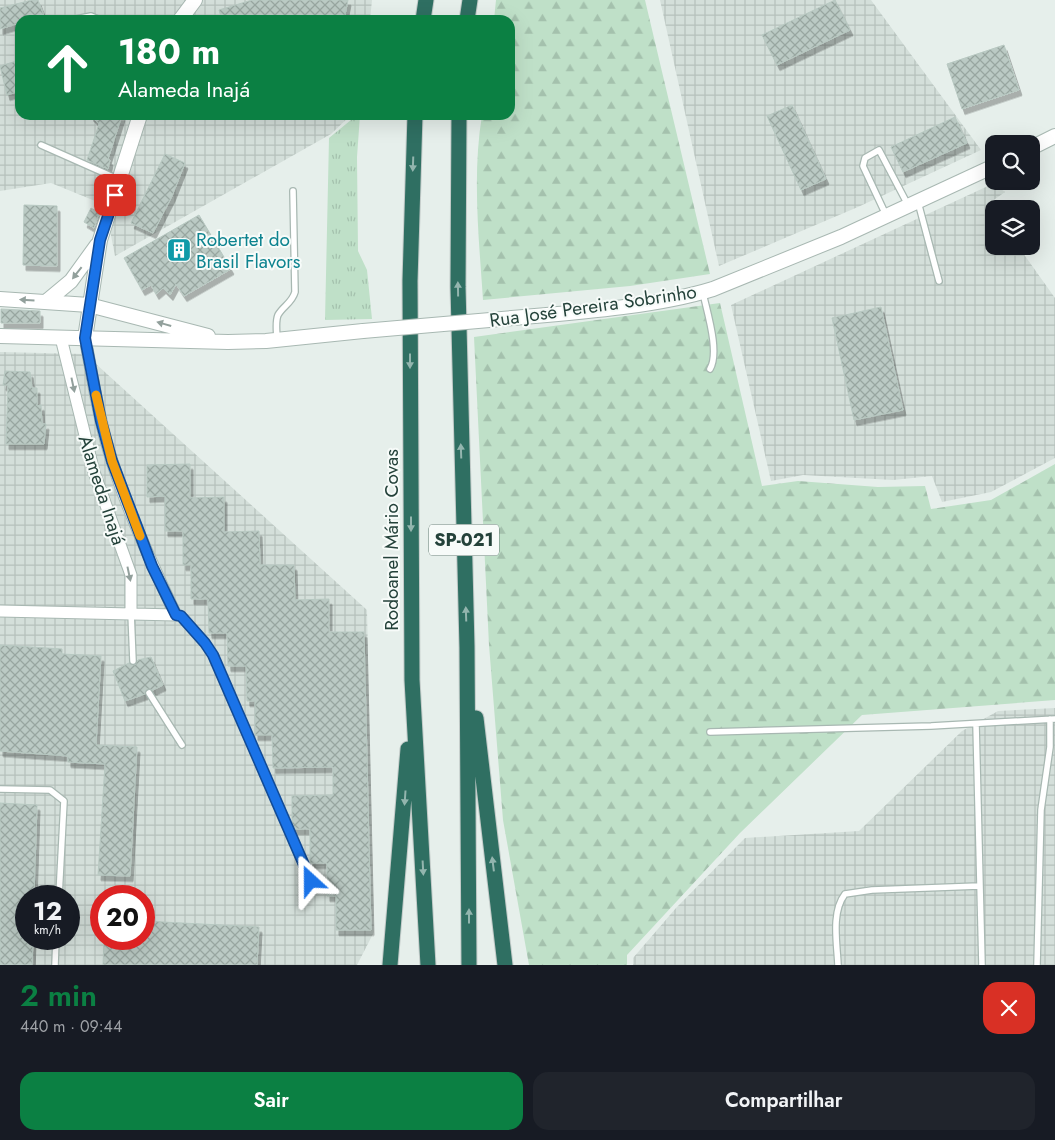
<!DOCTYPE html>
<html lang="pt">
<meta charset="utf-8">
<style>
:root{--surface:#171b24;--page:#20242c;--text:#f1f3f6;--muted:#9ea1a6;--accent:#0b8043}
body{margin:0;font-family:Jost,sans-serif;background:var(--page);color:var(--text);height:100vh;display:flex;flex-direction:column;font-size:19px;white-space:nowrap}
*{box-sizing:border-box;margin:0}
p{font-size:16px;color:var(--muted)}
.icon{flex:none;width:28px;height:28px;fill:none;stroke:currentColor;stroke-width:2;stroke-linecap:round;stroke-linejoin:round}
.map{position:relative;height:965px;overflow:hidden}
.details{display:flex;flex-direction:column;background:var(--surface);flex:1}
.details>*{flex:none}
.hud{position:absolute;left:15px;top:15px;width:500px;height:105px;border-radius:15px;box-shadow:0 5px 20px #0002;background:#0b8043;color:#fff;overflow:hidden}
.controls{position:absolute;left:985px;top:135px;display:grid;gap:10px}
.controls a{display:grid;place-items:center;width:55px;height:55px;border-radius:10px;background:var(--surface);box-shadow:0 5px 20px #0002;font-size:25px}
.speed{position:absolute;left:15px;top:885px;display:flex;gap:10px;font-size:25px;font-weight:700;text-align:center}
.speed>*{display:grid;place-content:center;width:65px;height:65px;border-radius:50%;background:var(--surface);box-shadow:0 5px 20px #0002;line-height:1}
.speed small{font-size:12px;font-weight:400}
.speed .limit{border:8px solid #d22;background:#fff;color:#111}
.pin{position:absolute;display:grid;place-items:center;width:42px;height:42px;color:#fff;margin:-21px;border-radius:10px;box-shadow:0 2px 8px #0006}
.me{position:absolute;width:55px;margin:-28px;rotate:336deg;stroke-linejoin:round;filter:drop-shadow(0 0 4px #0008)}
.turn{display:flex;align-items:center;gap:18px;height:105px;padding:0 20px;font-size:22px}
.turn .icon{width:65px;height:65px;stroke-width:2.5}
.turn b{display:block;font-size:35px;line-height:42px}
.round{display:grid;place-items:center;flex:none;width:52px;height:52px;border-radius:15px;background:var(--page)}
.headline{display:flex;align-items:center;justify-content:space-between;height:85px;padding:0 20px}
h1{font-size:30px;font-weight:600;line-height:38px;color:var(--accent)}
.button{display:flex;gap:10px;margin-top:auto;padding:10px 20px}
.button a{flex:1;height:58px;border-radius:15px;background:var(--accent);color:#fff;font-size:20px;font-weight:600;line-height:58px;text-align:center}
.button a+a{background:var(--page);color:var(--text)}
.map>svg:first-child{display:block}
.industrial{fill:url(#industrial-grid);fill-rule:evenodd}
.grass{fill:url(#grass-tufts)}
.forest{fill:url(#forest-firs)}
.building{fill:url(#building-cross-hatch);stroke:#b8c9c2;filter:url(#shadow)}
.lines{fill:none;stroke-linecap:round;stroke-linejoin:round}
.service-casing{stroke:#a8b8b2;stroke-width:8}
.minor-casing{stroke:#a8b8b2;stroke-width:13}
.tertiary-casing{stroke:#a8b8b2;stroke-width:16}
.motorway-casing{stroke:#c2cac8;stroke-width:17}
.service{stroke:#fff;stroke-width:5.5}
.minor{stroke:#fff;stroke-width:11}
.tertiary{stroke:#fff;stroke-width:14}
.motorway{stroke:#2f6f62;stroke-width:15}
.tertiary-bridge-casing{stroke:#a8b8b2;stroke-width:16;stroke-linecap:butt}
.tertiary-bridge{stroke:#fff;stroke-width:14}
.oneway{fill:#93b5ae}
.oneway2{fill:#92a09c}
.route-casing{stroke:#114b97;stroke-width:12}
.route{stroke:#1a73e8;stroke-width:9}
.slow{stroke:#f59e0b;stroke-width:9}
.labels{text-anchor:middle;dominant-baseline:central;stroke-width:4;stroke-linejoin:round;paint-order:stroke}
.shield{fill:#f7fbf9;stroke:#637a73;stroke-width:1}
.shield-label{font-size:18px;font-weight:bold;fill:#24423a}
.culture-label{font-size:19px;fill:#0d838f;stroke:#f7fbf9;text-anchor:start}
.street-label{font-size:19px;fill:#24423a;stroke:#f7fbf9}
</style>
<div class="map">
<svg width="1055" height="965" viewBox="0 0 1055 965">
<defs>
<pattern id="industrial-grid" width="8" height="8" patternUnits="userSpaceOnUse" patternTransform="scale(1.25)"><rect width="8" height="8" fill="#d4dfda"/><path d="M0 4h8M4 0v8" fill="none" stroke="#b6c1bc"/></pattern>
<pattern id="grass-tufts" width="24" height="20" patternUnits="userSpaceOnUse" patternTransform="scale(1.25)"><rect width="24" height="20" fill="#bfe0c8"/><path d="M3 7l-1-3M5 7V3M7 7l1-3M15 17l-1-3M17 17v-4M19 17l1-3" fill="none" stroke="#a4c1ad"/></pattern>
<pattern id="forest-firs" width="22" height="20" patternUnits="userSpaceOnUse" patternTransform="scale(1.25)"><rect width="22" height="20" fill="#bfe0c8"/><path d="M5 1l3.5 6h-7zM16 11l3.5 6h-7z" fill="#a4c1ad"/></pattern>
<pattern id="building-cross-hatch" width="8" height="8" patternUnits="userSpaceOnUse" patternTransform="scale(1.25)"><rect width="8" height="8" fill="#bbcac4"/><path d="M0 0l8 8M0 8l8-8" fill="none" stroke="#98a6a0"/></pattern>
<filter id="shadow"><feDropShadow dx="3" dy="5.5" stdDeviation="0" flood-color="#0004"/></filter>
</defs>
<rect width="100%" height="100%" fill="#e6efeb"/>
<path class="industrial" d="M 0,0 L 372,0 L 370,20 L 20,20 L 20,115 L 351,115 L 331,134 L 115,256 L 105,205 L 51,183 L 0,191 Z
M 660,0 L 871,0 L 981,150 L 858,207 L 719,266 Z
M 988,186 L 997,186 L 1005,192 L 988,204 L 994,212 L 994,246 L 1018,246 L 1055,298 L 1055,458 L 991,492 L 942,502 L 932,476 L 893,480 L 803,475 L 771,481 L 731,305 Z
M 0,352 L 85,354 L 367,610 L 374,932 L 357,965 L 0,965 ZM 26,896 L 69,896 L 69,939 L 26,939 ZM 101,896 L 144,896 L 144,939 L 101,939 Z
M 1055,708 L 1055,965 L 633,965 L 633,958 L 676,908 L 745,838 L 859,831 L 962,731 L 998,711 Z"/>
<path class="grass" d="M 357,115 L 360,115 L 357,157 L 358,251 L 367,270 L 372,319 L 325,320 L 329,138 Z"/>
<path class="forest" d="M 496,0 L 645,0 L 710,274 L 630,286 L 483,300 C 479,239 472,176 482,115 L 510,115 L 510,20 L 494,20 Z
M 720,303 L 762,486 L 798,481 L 878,487 L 925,486 L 931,509 L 991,500 L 1055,464 L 1055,700 L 862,715 L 740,833 L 627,955 L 627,965 L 529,965 L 503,820 L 489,645 L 474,337 Z"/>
<path class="building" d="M 32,0 L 38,0 L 44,16 L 20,20 L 20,23 L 0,29 L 0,8 Z
M 252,0 L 348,0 L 344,20 L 222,20 L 219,10 Z
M 835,0 L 850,30 L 777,65 L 762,35 Z
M 1004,45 L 1019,90 L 962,109 L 947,64 Z
M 20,60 L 20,91 L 7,95 L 0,66 Z
M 792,105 L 826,179 L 801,190 L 767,116 Z
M 90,115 L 122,115 L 108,159 L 110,160 L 108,169 L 87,160 L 99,124 Z
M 955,117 L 967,143 L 903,172 L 891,147 Z
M 165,154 L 185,163 L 172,196 L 153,233 L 131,223 Z
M 24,205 L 57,206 L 57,266 L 23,265 Z
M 91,208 L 99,213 L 94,228 L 84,222 Z
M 199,215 L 231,269 L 184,296 L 176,284 L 170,295 L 163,288 L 156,294 L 151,285 L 142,290 L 124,258 Z
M 881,307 L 903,410 L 854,420 L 832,318 Z
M 1,309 L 40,311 L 40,323 L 1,323 Z
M 5,371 L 30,372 L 32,388 L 37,388 L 37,406 L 41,405 L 42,424 L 46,424 L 44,444 L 6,444 L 8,385 L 3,385 Z
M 190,464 L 190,498 L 224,497 L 224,532 L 259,531 L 260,565 L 294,565 L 295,600 L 329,599 L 329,632 L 364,632 L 371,930 L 336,930 L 336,896 L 327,896 L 327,863 L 310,863 L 310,829 L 294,829 L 292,826 L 292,796 L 333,795 L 333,767 L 273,768 L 272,735 L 255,735 L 255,701 L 247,701 L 246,666 L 228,666 L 227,633 L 209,633 L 208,599 L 191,599 L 191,565 L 183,565 L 183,531 L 165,531 L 165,496 L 147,497 L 147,465 Z
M 0,645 L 62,649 L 62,654 L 101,656 L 96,745 L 137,747 L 130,876 L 98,875 L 105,764 L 68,762 L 68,756 L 0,751 Z
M 151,657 L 163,685 L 153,690 L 147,689 L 145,694 L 125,701 L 113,671 L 129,663 L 135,665 L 138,660 Z
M 0,803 L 37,805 L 34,896 L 26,896 L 26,939 L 33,939 L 32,965 L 0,965 Z
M 144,921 L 259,927 L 257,965 L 103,965 L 104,939 L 144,939 Z"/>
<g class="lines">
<defs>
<path id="service" d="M 71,20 L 91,16 L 100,20
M 41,145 L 120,180
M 918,202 L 939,281
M 886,215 L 863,166 L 865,158 L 879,150 L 908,205
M 703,293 C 707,312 720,352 710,369
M 277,340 C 277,332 275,322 278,315 C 283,306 292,303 295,292 L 293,191
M 131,613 L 133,661
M 176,615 L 181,616 L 205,643 L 213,655 L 311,881
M 149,693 L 182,745
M 976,724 L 982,965
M 710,732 L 931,726 L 1055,719
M 0,789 L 50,790 L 64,801 L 59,896
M 55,965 L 56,939
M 838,965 C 837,943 831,912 845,894 L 872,890 L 979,886
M 1037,965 L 1041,810 L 1050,747 L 1050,719"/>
<path id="minor" d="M 61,338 L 94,472 L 131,575 L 131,613
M 0,611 L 176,615 C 152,565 129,514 112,461 C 99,421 93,379 85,338"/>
<path id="tertiary" d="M 180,20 L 195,0
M 1031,148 L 1055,136
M 0,299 L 89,305 L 208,336
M 47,301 L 71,281 L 97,245
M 524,317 C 583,312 658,306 713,289 L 841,237 L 994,166
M 0,336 L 228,342 L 266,341 L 363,331
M 85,338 L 100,240 L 140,115"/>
<path id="motorway" d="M 423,20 L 426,0
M 467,20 L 470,0
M 415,115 L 410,281 L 412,680 L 428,965
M 459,115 L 458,287 L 467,647 L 469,965
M 476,718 L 505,965
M 390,965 L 408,749"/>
</defs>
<use href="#service" class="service-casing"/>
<use href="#minor" class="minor-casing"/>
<use href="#tertiary" class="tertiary-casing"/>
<use href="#motorway" class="motorway-casing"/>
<use href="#service" class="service"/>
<use href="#minor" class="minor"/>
<use href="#tertiary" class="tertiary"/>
<use href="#motorway" class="motorway"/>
<defs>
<path id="tertiary-bridge" d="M 363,331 L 524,317"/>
</defs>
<use href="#tertiary-bridge" class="tertiary-bridge-casing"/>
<use href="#tertiary-bridge" class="tertiary-bridge"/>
</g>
<defs><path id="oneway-solid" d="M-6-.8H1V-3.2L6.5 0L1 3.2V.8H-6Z" transform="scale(1.25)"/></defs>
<g class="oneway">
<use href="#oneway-solid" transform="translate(413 164) rotate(92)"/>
<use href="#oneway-solid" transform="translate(458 289) rotate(-91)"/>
<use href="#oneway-solid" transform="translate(410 361) rotate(90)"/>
<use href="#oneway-solid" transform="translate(461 451) rotate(-92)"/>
<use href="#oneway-solid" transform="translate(411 524) rotate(90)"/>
<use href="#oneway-solid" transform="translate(466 614) rotate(-92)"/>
<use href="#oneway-solid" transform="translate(405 798) rotate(94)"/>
<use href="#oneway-solid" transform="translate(493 864) rotate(-97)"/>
<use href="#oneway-solid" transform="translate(423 868) rotate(87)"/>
<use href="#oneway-solid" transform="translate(469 916) rotate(-90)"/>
</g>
<g class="oneway2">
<use href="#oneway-solid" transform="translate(77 273) rotate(128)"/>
<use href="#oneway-solid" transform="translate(27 300) rotate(-177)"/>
<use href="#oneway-solid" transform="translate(164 324) rotate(-164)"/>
<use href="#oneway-solid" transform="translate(73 385) rotate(78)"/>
<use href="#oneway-solid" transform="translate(129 574) rotate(78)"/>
</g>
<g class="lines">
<defs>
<path id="route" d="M 115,195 L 100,240 L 85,338 L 101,421 L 112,461 L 152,566 L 176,615 L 181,616 L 205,643 L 213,655 L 311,881"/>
</defs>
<use href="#route" class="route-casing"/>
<use href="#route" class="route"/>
<path class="slow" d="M 96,395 L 112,461 L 140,536"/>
</g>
<defs>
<symbol id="building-square" viewBox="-11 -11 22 22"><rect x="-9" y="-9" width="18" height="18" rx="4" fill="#0f9aa8" stroke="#f7fbf9"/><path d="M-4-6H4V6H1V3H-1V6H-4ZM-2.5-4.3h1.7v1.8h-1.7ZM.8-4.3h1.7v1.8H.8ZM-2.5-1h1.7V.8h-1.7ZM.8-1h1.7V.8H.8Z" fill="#fff"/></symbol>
</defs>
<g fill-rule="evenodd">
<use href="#building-square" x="165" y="236" width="28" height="28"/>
</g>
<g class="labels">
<rect class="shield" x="429" y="524.5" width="70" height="31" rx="4"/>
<g class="shield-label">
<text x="464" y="540">SP-021</text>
</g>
<g class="culture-label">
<text x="196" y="239">Robertet do<tspan x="196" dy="22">Brasil Flavors</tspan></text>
</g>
<g class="street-label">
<text transform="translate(593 306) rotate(-8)">Rua José Pereira Sobrinho</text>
<text transform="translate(102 490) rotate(72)">Alameda Inajá</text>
<text transform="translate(391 540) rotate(-90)">Rodoanel Mário Covas</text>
</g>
</g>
</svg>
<div class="controls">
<a><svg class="icon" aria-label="search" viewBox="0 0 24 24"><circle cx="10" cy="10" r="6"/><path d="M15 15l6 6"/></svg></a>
<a><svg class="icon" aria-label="layers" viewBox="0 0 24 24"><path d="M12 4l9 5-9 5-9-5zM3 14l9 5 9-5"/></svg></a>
</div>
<div class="speed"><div>12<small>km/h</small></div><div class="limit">20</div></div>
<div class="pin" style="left:115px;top:195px;background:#d93025"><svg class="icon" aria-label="arrive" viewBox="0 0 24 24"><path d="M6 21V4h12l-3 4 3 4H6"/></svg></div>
<svg class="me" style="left:311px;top:881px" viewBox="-20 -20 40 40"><path d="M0-17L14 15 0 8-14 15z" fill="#1a73e8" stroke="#fff" stroke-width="4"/></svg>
<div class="hud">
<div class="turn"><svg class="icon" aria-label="ahead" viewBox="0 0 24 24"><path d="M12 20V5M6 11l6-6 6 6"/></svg><div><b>180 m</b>Alameda Inajá</div></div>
</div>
</div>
<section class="details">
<div class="headline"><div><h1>2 min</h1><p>440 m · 09:44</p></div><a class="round" style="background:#d93025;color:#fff"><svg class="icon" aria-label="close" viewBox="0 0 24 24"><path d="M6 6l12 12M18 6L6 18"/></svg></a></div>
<div class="button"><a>Sair</a><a>Compartilhar</a></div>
</section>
